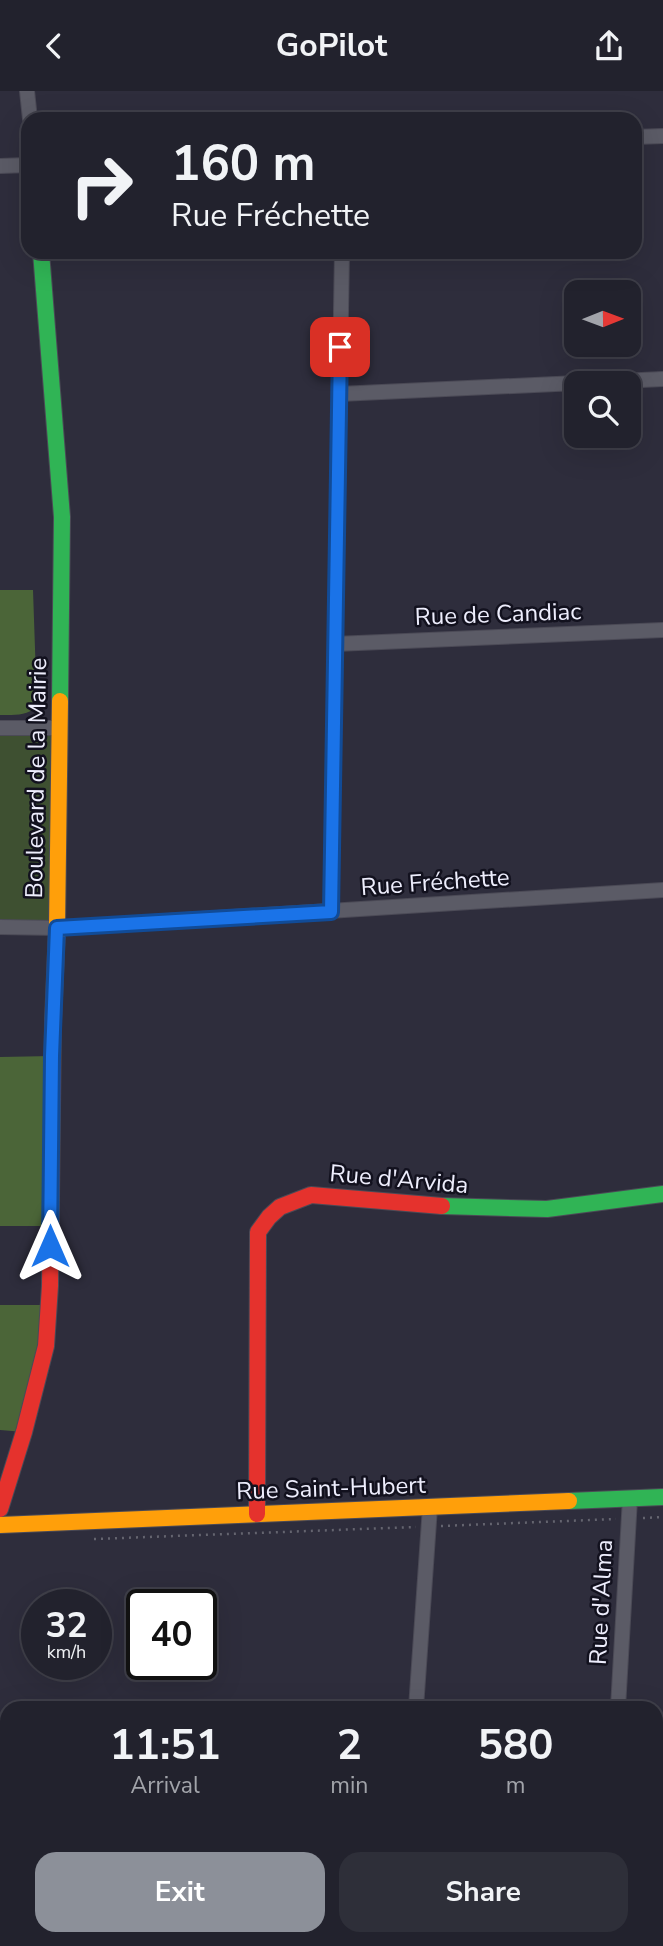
<!DOCTYPE html>
<meta charset="utf-8">
<style>
:root{--surface:#22222d;--page:#2e2f39;--text:#f1f3f6;--muted:#a2a4aa;--line:#3f3f49;--accent:#8c9099}
body{margin:0;font-family:"Nunito Sans",sans-serif;background:var(--page);color:var(--text);height:100vh;display:flex;flex-direction:column;font-size:26px;white-space:nowrap}
*{box-sizing:border-box;margin:0}
p{font-size:23px;color:var(--muted)}
.icon{flex:none;width:38px;height:38px;fill:none;stroke:currentColor;stroke-width:2;stroke-linecap:round;stroke-linejoin:round}
.map{position:relative;flex:1;overflow:hidden}
.drawer{position:absolute;left:0px;top:1610px;width:663px;height:245px;display:flex;flex-direction:column;background:var(--surface);border-radius:21px 21px 0 0;box-shadow:0 7px 28px #0002,0 0 0 2px var(--line)}
.drawer>*{flex:none}
.hud{position:absolute;left:21px;top:21px;width:621px;height:147px;border-radius:21px;box-shadow:0 7px 28px #0002,0 0 0 2px var(--line);background:#22222d;color:var(--text);overflow:hidden}
.needle{width:46px;rotate:89deg}
.buttons{position:absolute;left:564px;top:189px;display:grid;gap:14px}
.buttons a{display:grid;place-items:center;width:77px;height:77px;border-radius:14px;background:var(--surface);box-shadow:0 7px 28px #0002,0 0 0 2px var(--line);font-size:35px}
.speed{position:absolute;left:21px;top:1498px;display:flex;gap:14px;font-size:35px;font-weight:700;text-align:center}
.speed>*{display:grid;place-content:center;width:91px;height:91px;border-radius:50%;background:var(--surface);box-shadow:0 7px 28px #0002,0 0 0 2px var(--line);line-height:1}
.speed small{font-size:18px;font-weight:400}
.speed .limit{border:4px solid #111;border-radius:10px;background:#fff;color:#111}
.pin{position:absolute;display:grid;place-items:center;width:60px;height:60px;color:#fff;margin:-30px;border-radius:14px;box-shadow:0 4px 10px #0006}
.me{position:absolute;width:77px;margin:-38px;rotate:0deg;stroke-linejoin:round;filter:drop-shadow(0 0 5px #0008)}
.turn{display:flex;align-items:center;gap:24px;height:147px;padding:0 35px;font-size:32px}
.turn .icon{width:91px;height:91px;stroke-width:2.5}
.turn b{display:block;font-size:49px;line-height:60px}
.eta{display:flex;justify-content:space-evenly;align-items:center;height:119px;text-align:center}
.eta b{font-size:42px;font-weight:700;line-height:49px}
.button{display:flex;gap:14px;margin-top:auto;padding:14px 35px}
.button a{flex:1;height:80px;border-radius:21px;background:var(--accent);color:#fff;font-size:28px;font-weight:700;line-height:80px;text-align:center}
.button a+a{background:var(--page);color:var(--text)}
header{display:flex;justify-content:space-between;align-items:center;height:91px;padding:0 35px;background:var(--surface);font-size:32px;font-weight:700}
.map>svg:first-child{display:block}
.green{fill:#3e5031}
.forest{fill:#4b6538}
.lines{fill:none;stroke-linecap:round;stroke-linejoin:round}
.street-casing{stroke:#4b4a56;stroke-width:16}
.fast-casing{stroke:#4b4a56;stroke-width:18}
.slow-casing{stroke:#4b4a56;stroke-width:18}
.jam-casing{stroke:#4b4a56;stroke-width:18}
.path{stroke:#64646f;stroke-width:2.5;stroke-dasharray:2 5;stroke-linecap:butt}
.street{stroke:#5b5b66;stroke-width:14}
.fast{stroke:#30b455;stroke-width:16}
.slow{stroke:#ff9f0a;stroke-width:16}
.jam{stroke:#e5322d;stroke-width:16}
.route-casing{stroke:#114b97;stroke-width:18}
.route{stroke:#1a73e8;stroke-width:12}
.labels{text-anchor:middle;dominant-baseline:central;stroke-width:5;stroke-linejoin:round;paint-order:stroke}
.street-label{font-size:24px;fill:#ededfc;stroke:#12111e}
</style>
<header><svg class="icon" aria-label="back" viewBox="0 0 24 24"><path d="M15 5l-7 7 7 7"/></svg>GoPilot<svg class="icon" aria-label="share" viewBox="0 0 24 24"><path d="M12 15V3M7 8l5-5 5 5M5 13v7h14v-7"/></svg></header>
<div class="map">
<svg width="663" height="1855" viewBox="0 0 663 1855">
<rect width="100%" height="100%" fill="#2e2d3c"/>
<path class="green" d="M 60,637 L 57,837 L 0,836 L 0,641 Z"/>
<path class="forest" d="M 0,499 L 33,499 L 37,616 C 26,625 14,624 0,624 Z
M 52,965 L 50,1135 L 0,1135 L 0,966 Z
M 0,1214 L 49,1214 L 24,1341 L 0,1339 Z"/>
<g class="lines">
<defs>
<path id="street" d="M 27,0 L 30,28
M 635,46 L 663,45
M 0,75 L 28,74
M 339,303 L 663,288
M 335,553 L 663,539
M 0,637 L 60,637
M 331,821 L 342,161
M 0,836 L 57,837 L 663,799
M 416,1617 L 430,1416
M 618,1617 L 630,1407
M 91,1855 L 92,1848
M 407,1855 L 407,1848
M 602,1855 L 603,1848"/>
<path id="fast" d="M 41,161 L 62,426 L 60,610
M 442,1115 L 547,1118 L 663,1103
M 569,1410 L 663,1406"/>
<path id="slow" d="M 53,930 L 57,837 L 60,610
M 0,1434 L 569,1410"/>
<path id="jam" d="M 0,1418 L 24,1341 L 46,1255 L 50,1195 L 53,930
M 257,1423 L 258,1141 L 269,1126 L 280,1116 L 311,1104 L 442,1115"/>
</defs>
<use href="#street" class="street-casing"/>
<use href="#fast" class="fast-casing"/>
<use href="#slow" class="slow-casing"/>
<use href="#jam" class="jam-casing"/>
<path class="path" d="M 643,1427 L 663,1426
M 441,1435 L 616,1428
M 94,1448 L 416,1436"/>
<use href="#street" class="street"/>
<use href="#fast" class="fast"/>
<use href="#slow" class="slow"/>
<use href="#jam" class="jam"/>
</g>
<g class="lines">
<defs>
<path id="route" d="M 50,1155 L 52,965 L 57,837 L 331,821 L 340,256"/>
</defs>
<use href="#route" class="route-casing"/>
<use href="#route" class="route"/>
</g>
<g class="labels">
<g class="street-label">
<text transform="translate(498 523) rotate(-2)">Rue de Candiac</text>
<text transform="translate(36 687) rotate(-89)">Boulevard de la Mairie</text>
<text transform="translate(435 791) rotate(-4)">Rue Fréchette</text>
<text transform="translate(399 1088) rotate(5)">Rue d'Arvida</text>
<text transform="translate(331 1397) rotate(-2)">Rue Saint-Hubert</text>
<text transform="translate(601 1511) rotate(-87)">Rue d'Alma</text>
</g>
</g>
</svg>
<div class="buttons">
<a><svg class="needle" viewBox="-14 -14 28 28"><path d="M0-13l5 13h-10z" fill="#e53935"/><path d="M0 13l5-13h-10z" fill="#a2a4aa"/></svg></a>
<a><svg class="icon" aria-label="search" viewBox="0 0 24 24"><circle cx="10" cy="10" r="6"/><path d="M15 15l6 6"/></svg></a>
</div>
<div class="speed"><div>32<small>km/h</small></div><div class="limit">40</div></div>
<div class="pin" style="left:340px;top:256px;background:#d93025"><svg class="icon" aria-label="arrive" viewBox="0 0 24 24"><path d="M6 21V4h12l-3 4 3 4H6"/></svg></div>
<svg class="me" style="left:50px;top:1155px" viewBox="-20 -20 40 40"><path d="M0-17L14 15 0 8-14 15z" fill="#1a73e8" stroke="#fff" stroke-width="4"/></svg>
<div class="hud">
<div class="turn"><svg class="icon" aria-label="right" viewBox="0 0 24 24"><path d="M7 20v-9h11M14 6l5 5-5 5"/></svg><div><b>160 m</b>Rue Fréchette</div></div>
</div>
<section class="drawer">
<div class="eta">
<div><b>11:51</b><p>Arrival</p></div>
<div><b>2</b><p>min</p></div>
<div><b>580</b><p>m</p></div>
</div>
<div class="button"><a>Exit</a><a>Share</a></div>
</section>
</div>
